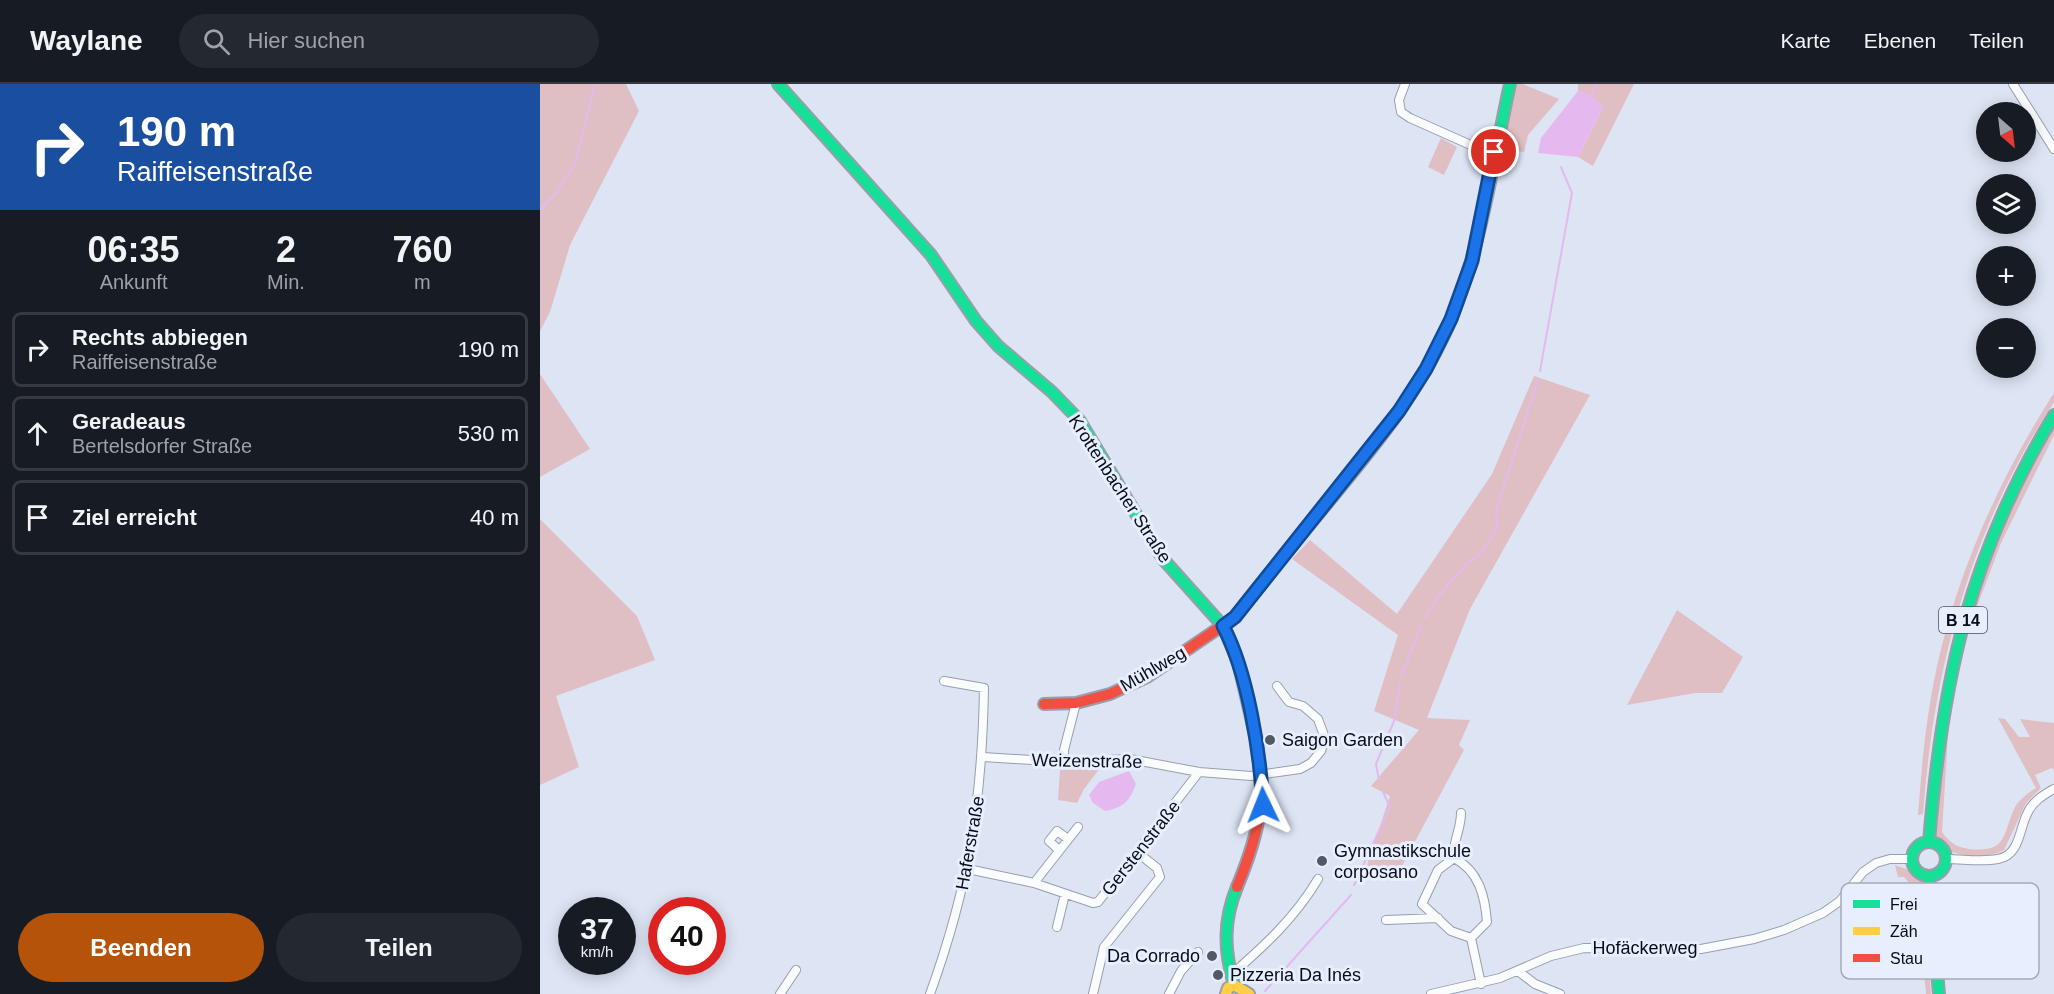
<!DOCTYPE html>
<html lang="de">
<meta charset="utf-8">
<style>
:root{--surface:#171b24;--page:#242831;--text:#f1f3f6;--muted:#9ea1a6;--line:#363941;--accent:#b45309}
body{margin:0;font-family:Helvetica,sans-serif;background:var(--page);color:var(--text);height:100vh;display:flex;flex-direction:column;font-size:22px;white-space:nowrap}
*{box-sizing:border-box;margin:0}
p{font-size:20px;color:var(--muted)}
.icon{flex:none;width:33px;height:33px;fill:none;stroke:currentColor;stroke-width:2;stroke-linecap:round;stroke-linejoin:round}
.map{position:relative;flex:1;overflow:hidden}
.side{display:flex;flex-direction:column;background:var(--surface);width:540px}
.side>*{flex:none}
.hud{background:#1a4fa0;color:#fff;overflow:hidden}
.needle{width:39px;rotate:152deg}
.fabs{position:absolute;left:1436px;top:18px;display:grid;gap:12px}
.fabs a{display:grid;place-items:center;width:60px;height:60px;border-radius:50%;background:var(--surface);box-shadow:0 3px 15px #0003;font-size:30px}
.speed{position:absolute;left:18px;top:813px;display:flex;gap:12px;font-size:30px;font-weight:700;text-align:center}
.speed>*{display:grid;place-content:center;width:78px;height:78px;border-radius:50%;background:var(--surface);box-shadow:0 3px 15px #0003;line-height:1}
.speed small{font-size:15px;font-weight:400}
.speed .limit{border:9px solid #d22;background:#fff;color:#111}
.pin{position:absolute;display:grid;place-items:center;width:51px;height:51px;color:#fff;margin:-26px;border:3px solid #fff;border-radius:50%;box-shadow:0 2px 6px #0007}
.me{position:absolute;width:66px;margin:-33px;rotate:358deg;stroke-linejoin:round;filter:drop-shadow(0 0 4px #0008)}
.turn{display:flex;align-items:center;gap:21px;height:126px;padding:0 18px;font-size:27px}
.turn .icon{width:78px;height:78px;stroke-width:2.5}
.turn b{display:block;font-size:42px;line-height:51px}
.eta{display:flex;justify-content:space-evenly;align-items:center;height:102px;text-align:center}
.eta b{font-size:36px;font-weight:800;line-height:42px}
.cta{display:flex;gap:12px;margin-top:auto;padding:12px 18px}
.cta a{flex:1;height:69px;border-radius:36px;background:var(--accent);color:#fff;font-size:24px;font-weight:800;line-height:69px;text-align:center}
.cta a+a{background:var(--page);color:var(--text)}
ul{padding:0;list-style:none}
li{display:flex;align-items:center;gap:18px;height:75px;margin:0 12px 9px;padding:0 6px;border:3px solid var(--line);border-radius:9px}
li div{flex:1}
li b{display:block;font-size:22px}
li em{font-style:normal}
header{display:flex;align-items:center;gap:36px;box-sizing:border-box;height:84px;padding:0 30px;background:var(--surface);border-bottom:2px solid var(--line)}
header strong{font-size:28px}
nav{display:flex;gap:33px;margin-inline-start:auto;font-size:21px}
.search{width:420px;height:54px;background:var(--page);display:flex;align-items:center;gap:15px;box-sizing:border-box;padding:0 21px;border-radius:33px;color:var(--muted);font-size:22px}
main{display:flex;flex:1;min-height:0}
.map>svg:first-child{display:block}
.green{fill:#e0bfc4}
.water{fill:#e6b8f0}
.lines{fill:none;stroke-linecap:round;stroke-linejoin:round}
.stream{stroke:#e6b8f0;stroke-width:2}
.street-casing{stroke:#989eab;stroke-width:10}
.fast-casing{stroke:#989eab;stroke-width:14}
.slow-casing{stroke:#989eab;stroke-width:14}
.jam-casing{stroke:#989eab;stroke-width:14}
.street{stroke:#fafbfd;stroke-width:8}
.fast{stroke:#16e098;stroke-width:10}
.slow{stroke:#ffcf43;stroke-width:10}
.jam{stroke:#f24e42;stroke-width:10}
.route-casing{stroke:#114b97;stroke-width:15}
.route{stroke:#1a73e8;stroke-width:10}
.poi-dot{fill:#525865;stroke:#e7eefd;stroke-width:2}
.labels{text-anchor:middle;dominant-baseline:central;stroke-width:6;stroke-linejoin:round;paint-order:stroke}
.shield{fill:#e7eefd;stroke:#4a505d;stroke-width:1.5}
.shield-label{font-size:16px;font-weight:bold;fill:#070c18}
.street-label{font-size:18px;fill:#070c18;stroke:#e7eefd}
.poi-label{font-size:18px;fill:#070c18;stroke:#e7eefd;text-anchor:start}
.key{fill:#e7eefd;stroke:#a4aab8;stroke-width:1.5}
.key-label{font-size:16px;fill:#070c18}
</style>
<header>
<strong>Waylane</strong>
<div class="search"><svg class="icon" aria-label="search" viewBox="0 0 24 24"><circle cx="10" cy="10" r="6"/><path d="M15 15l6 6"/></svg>Hier suchen</div>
<nav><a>Karte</a><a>Ebenen</a><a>Teilen</a></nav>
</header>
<main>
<section class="side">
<div class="hud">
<div class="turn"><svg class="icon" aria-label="right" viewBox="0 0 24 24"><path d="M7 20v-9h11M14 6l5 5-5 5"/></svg><div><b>190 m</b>Raiffeisenstraße</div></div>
</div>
<div class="eta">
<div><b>06:35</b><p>Ankunft</p></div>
<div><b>2</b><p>Min.</p></div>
<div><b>760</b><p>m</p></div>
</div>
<ul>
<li><svg class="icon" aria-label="right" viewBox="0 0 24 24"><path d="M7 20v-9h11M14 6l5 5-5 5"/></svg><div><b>Rechts abbiegen</b><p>Raiffeisenstraße</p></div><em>190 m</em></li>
<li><svg class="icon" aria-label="ahead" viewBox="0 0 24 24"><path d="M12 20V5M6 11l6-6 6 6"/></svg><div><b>Geradeaus</b><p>Bertelsdorfer Straße</p></div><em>530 m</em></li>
<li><svg class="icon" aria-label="arrive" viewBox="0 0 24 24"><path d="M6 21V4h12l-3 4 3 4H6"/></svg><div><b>Ziel erreicht</b></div><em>40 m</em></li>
</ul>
<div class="cta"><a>Beenden</a><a>Teilen</a></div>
</section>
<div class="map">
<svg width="1514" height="910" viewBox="0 0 1514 910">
<rect width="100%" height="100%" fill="#dde4f4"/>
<path class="green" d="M 0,0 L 86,0 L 99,27 L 30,161 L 10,228 L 0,247 Z
M 975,0 L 983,0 L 1019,15 L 988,51 L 984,68 L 960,64 Z
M 1038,0 L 1094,0 L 1053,82 L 1038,73 L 1063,23 L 1052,12 L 1038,7 Z
M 901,54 L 917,63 L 904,91 L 888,83 Z
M 0,290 L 50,365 L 0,393 Z
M 994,292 L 1050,311 L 930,525 L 887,634 L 930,636 L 919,661 L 924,666 L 855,795 L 827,781 L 850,712 L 831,702 L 879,646 L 834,627 L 858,551 L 752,475 L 770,456 L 857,530 L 952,390 Z
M 1514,309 L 1514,318 C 1431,444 1394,581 1383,730 L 1378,731 C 1381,696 1383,661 1389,626 C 1406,513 1453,404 1514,309 Z
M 1514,342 L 1514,351 L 1461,459 L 1423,560 L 1410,618 L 1402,748 C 1409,758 1416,763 1429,765 C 1468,769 1462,751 1475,723 C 1480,715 1488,709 1496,704 L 1458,634 L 1465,635 L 1479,653 L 1490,653 L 1480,635 L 1514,639 L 1514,686 L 1512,684 L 1495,691 L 1501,704 L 1486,719 L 1464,766 C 1451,775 1415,773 1402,763 C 1398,760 1396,754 1394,750 L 1405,626 L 1444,483 L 1490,378 Z
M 0,435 L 97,532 L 115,576 L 16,612 L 39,683 L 0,701 Z
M 1137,526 L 1203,573 L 1182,609 L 1155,609 L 1087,621 Z
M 560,684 L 544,705 L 537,719 L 518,716 L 520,686 Z
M 1355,781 L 1374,788 L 1384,799 L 1391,910 L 1386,910 L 1386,907 L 1374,804 L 1364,793 L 1358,793 Z"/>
<path class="water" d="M 1038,7 L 1052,11 L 1063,23 L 1038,73 L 998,69 L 1001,54 Z
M 589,687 L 596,700 C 590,717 583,724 565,727 L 553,719 L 549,711 L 559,698 Z"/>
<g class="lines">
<path class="stream" d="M 1052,11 L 1056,0
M 0,126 L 16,109 L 35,80 L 55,0
M 1000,287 L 1032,109 L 1021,83
M 885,534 L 897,514 L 927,479 L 938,472 L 957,445 L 956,426 L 998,296
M 861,593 L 882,539
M 839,696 L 836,680 L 854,637 L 860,598
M 814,801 L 850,723 L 843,708
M 725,907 L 811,811"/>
<defs>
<path id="street" d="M 865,0 L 859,16 L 861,28 L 870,34 L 953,71
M 1473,0 L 1514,65
M 443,673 L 524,678 L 590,675 L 659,688 L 711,692 L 760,685 L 771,679 L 781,667 L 785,654 L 778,635 L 763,622 L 749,618 L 737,602
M 524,678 L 524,666 L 536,619
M 519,766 L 509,757 L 517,747 L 528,755
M 914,774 C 939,787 945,812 947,838 L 931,854 L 911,847 L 882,820 L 898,786 Z
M 914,774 C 912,759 921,746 921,729
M 1407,775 C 1423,775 1442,778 1458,775 C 1480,771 1479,746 1487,730 C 1492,718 1503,711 1514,705
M 428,785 L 494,799 L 553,819 L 558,818 L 659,688
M 494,799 L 538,743
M 846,836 L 898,834
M 517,843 L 525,810
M 931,854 L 941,900
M 978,887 L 995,900 L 1020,910
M 691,891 C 724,862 755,834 778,795
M 240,910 L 256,886
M 390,910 C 429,802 442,719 444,604 L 404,597
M 553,910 L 564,863 L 620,793 L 617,784 L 598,769
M 629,910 L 641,887 L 658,868
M 891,910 L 960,894 L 1011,872 L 1044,864 L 1161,865 L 1214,855 L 1244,846 L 1283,829 L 1300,817 L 1323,788 L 1336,779 L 1350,775 L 1372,775"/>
<path id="fast" d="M 238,0 L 391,171 L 436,237 L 458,262 L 512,308 L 540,337 L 623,475 L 683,542 L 698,578 L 715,651
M 742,474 C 802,399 875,324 912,233 C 942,159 953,78 970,0
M 1389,758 C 1402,596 1429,472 1514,331
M1372 775a17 17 0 1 1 34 0a17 17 0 1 1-34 0Z
M 1389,792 L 1399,910
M 694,901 C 684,866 683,837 697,803"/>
<path id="slow" d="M 686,910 L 688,904 L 694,901 L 709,910"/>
<path id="jam" d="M 504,620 L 536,619 L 570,610 L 607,593 L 695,533 L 742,474
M 697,803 C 721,745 727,713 715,651"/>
</defs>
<use href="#street" class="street-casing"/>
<use href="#fast" class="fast-casing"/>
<use href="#slow" class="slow-casing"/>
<use href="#jam" class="jam-casing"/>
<use href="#street" class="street"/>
<use href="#fast" class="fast"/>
<use href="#slow" class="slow"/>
<use href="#jam" class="jam"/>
</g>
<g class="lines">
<defs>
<path id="route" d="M 723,721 C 720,668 708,589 683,542 L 695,533 L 859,327 L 886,285 L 911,235 L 932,177 L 954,68"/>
</defs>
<use href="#route" class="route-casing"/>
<use href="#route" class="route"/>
</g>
<g class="poi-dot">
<circle cx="730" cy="656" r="6"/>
<circle cx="782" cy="777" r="6"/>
<circle cx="672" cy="872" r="6"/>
<circle cx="678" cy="891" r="6"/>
</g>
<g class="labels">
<rect class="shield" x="1399" y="523" width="48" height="26" rx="4.5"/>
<g class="shield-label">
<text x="1423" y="536">B 14</text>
</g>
<g class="street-label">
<text transform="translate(580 405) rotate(57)">Krottenbacher Straße</text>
<text transform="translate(613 585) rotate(-30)">Mühlweg</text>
<text transform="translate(547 677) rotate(1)">Weizenstraße</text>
<text transform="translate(430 759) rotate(-80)">Haferstraße</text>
<text transform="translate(601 764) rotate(-52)">Gerstenstraße</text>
<text x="1105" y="864">Hofäckerweg</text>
</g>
<g class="poi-label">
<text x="742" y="656">Saigon Garden</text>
<text x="794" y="767">Gymnastikschule<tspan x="794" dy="21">corposano</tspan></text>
<text x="660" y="872" text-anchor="end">Da Corrado</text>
<text x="690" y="891">Pizzeria Da Inés</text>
</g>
</g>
<rect x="1301" y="799" width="198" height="96" rx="9" class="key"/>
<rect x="1313" y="816" width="27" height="8" fill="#16e098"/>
<rect x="1313" y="843" width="27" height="8" fill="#ffcf43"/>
<rect x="1313" y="870" width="27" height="8" fill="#f24e42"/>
<g class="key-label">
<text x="1350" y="826">Frei</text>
<text x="1350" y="853">Zäh</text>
<text x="1350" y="880">Stau</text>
</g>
</svg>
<div class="fabs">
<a><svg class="needle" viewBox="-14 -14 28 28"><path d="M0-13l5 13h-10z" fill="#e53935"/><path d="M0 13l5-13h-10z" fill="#9ea1a6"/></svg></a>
<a><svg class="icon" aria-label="layers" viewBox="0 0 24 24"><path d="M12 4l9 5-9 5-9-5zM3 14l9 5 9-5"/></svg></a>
<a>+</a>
<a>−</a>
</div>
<div class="speed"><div>37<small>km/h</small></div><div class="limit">40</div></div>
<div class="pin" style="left:954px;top:68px;background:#d93025"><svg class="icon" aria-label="arrive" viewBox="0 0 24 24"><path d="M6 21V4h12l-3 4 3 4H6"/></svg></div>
<svg class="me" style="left:723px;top:721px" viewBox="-20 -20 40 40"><path d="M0-17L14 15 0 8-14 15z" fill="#1a73e8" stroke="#fff" stroke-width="4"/></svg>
</div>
</main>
